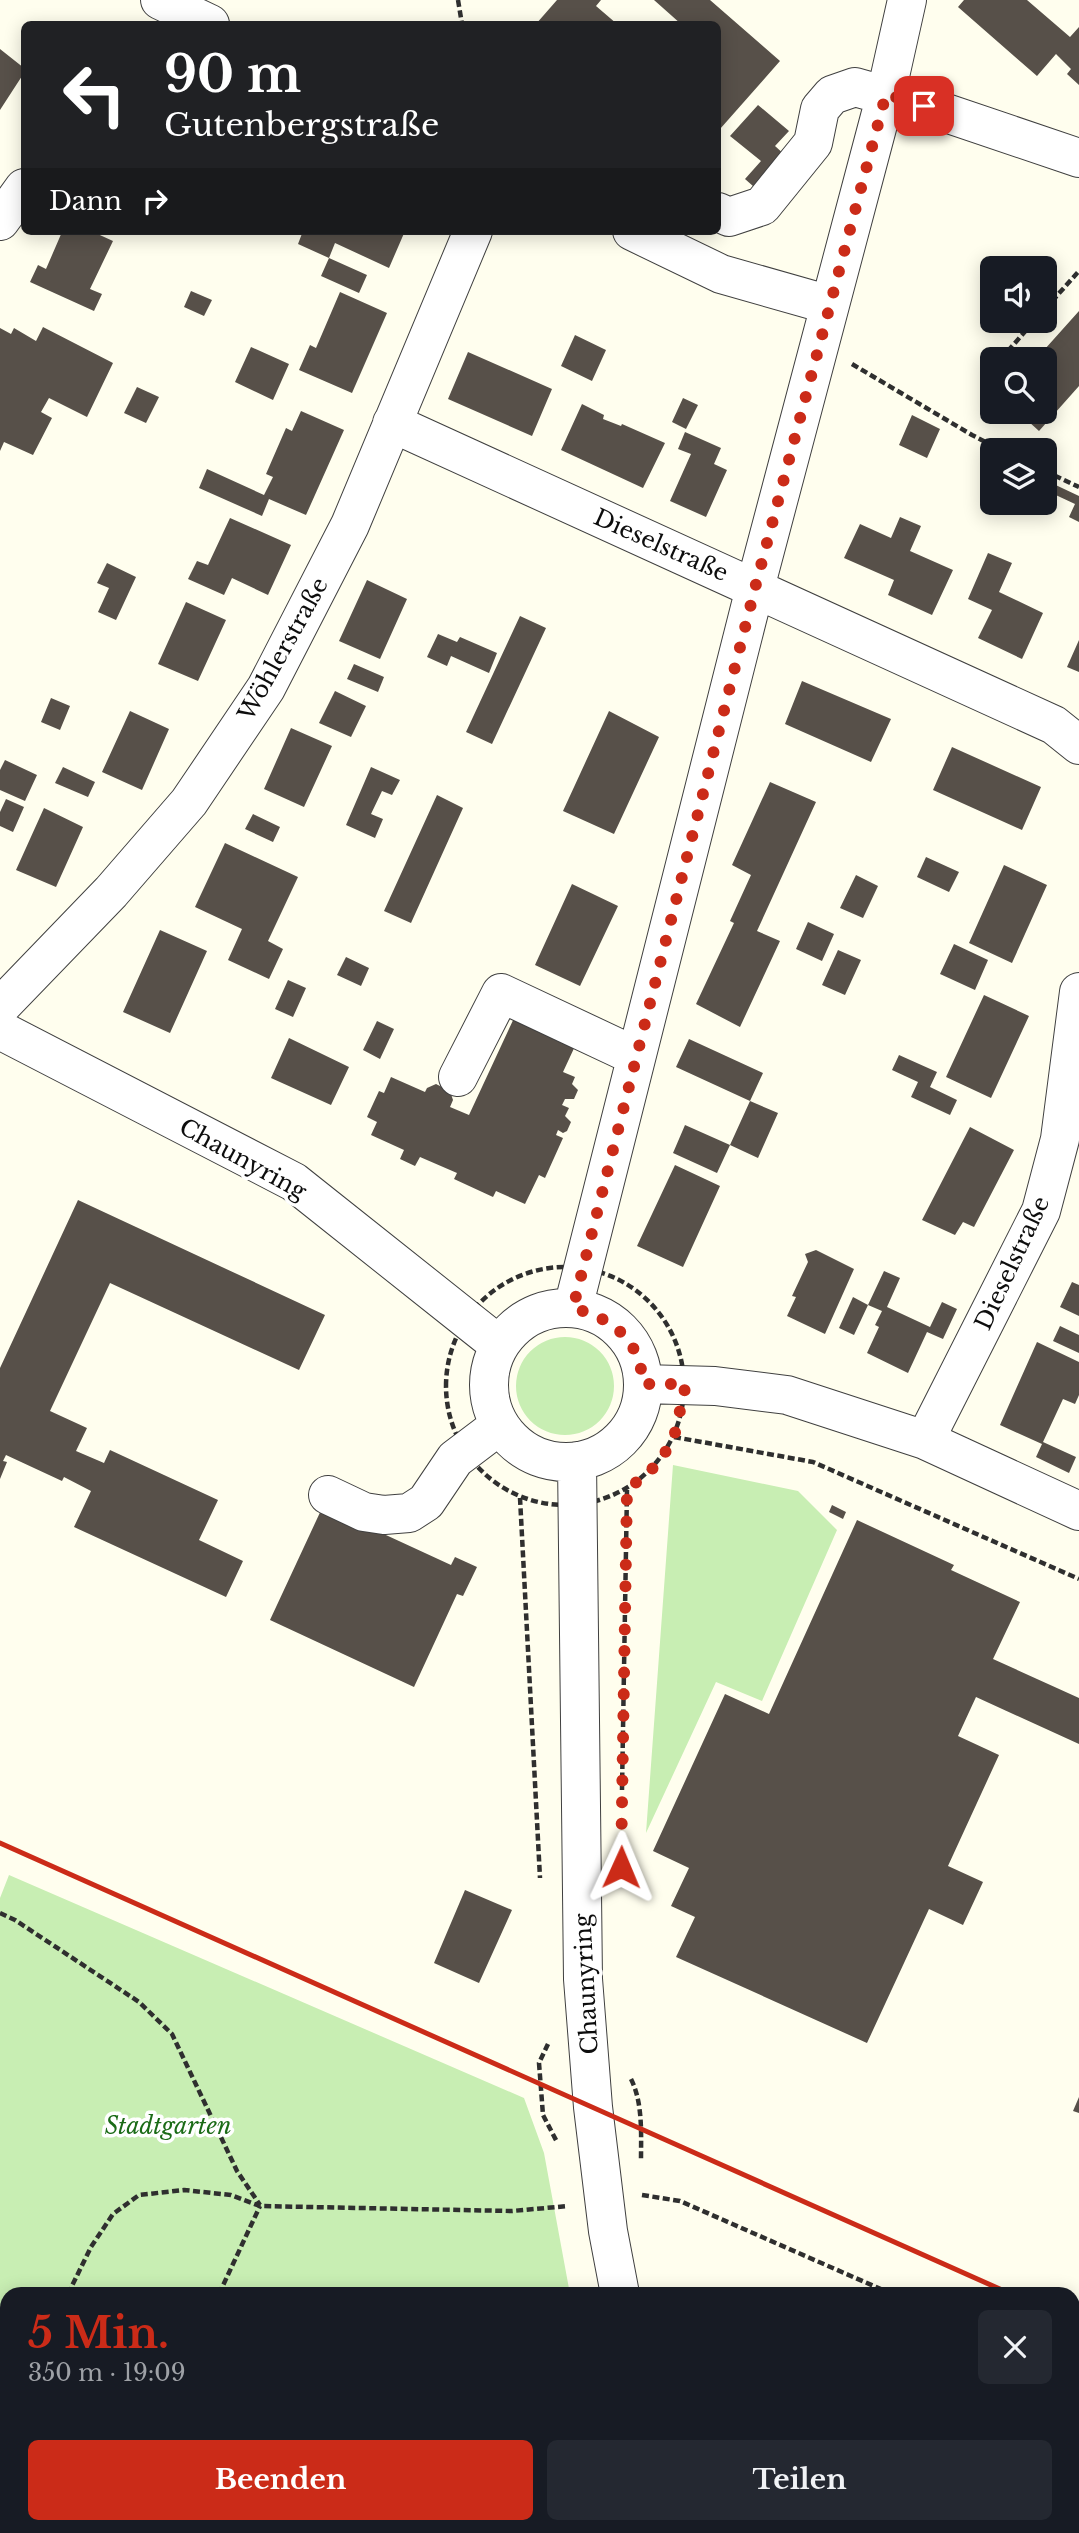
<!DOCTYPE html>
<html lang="de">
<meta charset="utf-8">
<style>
:root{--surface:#171b24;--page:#242831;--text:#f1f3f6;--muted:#9ea1a6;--accent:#cb2b18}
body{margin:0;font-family:"Libre Baskerville",serif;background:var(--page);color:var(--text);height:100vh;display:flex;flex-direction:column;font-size:26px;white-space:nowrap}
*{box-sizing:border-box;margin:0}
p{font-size:23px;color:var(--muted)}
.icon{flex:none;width:38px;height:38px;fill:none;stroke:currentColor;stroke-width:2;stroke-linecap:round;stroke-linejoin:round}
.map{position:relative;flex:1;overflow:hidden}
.panel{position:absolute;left:0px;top:2287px;width:1080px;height:247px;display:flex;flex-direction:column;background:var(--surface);border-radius:21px 21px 0 0;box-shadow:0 4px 18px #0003}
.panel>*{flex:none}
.banner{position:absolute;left:21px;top:21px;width:700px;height:214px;border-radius:10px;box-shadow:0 4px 18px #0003;background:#202124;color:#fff;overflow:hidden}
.tools{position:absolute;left:980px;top:256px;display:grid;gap:14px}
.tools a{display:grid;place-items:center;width:77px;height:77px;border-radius:10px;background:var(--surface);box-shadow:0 4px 18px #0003;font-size:35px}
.pin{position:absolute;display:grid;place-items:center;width:60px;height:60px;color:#fff;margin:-30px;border-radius:14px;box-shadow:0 4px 10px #0006}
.me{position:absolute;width:77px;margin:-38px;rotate:1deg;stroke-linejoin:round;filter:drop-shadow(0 0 5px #0008)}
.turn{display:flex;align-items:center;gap:24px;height:147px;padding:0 28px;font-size:32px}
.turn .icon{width:91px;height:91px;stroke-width:2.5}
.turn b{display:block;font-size:49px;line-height:60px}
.then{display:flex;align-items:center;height:66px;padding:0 28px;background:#0003;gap:14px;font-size:26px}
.round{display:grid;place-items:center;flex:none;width:74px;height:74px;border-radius:10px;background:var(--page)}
.headline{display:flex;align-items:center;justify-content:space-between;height:119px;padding:0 28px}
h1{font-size:42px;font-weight:700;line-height:52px;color:var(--accent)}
.primary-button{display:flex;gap:14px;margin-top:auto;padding:14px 28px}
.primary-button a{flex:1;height:80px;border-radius:10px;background:var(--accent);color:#fff;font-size:28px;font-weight:700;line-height:80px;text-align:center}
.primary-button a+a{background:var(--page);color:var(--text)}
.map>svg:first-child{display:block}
.green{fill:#c8eeb3}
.building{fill:#575049}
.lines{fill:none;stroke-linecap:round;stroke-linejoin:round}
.minor-casing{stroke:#404040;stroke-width:40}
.path{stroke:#2f2f2f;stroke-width:4.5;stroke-dasharray:7 3.5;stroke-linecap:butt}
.minor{stroke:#fff;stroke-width:38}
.rail{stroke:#cb2b18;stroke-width:5}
.route{stroke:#cb2b18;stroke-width:12;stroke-dasharray:0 21.6}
.labels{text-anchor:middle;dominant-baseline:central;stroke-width:7;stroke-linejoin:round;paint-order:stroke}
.street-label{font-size:23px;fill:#0d0d0d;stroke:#fff}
.park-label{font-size:23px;font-style:italic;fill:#1b6b17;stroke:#fff}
</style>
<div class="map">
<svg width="1079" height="2533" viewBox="0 0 1079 2533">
<rect width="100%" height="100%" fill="#fffeee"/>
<path class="green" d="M516 1386a49 49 0 1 1 98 0a49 49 0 1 1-98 0Z
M 673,1465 L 798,1491 L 837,1530 L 762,1701 L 716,1682 L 646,1833 Z
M 9,1875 L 524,2098 L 544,2153 L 570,2294 L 7,2294 L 7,2527 L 620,2527 L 622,2533 L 0,2533 L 0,1898 Z"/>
<path class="building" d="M 557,0 L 601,0 L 596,6 L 617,24 L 536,24 Z
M 654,0 L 710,0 L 780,61 L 720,129 L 718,127 L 718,24 L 681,24 Z
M 964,0 L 1027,0 L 1070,37 L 1079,27 L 1079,85 L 1067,74 L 1071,69 L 1056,54 L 1037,76 L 958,7 Z
M 0,49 L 24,68 L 24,73 L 0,110 Z
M 758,105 L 789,131 L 775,146 L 807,175 L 778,208 L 745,179 L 761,161 L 730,136 Z
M 66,231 L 91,231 L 113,241 L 90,289 L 102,294 L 94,311 L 30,282 L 38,265 L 46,269 L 62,232 L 65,234 Z
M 303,231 L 317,234 L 319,231 L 405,231 L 389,268 L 335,243 L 329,258 L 367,275 L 359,293 L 321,276 L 329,258 L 298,244 Z
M 191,291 L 212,300 L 204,316 L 184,307 Z
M 340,292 L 387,313 L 352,393 L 299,370 L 310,345 L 316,348 Z
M 1079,311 L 1079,386 L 1039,431 L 1017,411 L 1045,411 L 1045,359 L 1036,359 Z
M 43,327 L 113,363 L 87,417 L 49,398 L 41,412 L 52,418 L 33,455 L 4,442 L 0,451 L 0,328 L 11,334 L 14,328 L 36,341 Z
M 575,335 L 606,350 L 592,381 L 561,366 Z
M 251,347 L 289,364 L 273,400 L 235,382 Z
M 468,352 L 552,389 L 532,436 L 448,399 Z
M 137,387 L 159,397 L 146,423 L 124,413 Z
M 683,398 L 698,405 L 686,429 L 672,422 Z
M 582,404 L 604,415 L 603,419 L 621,426 L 622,424 L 665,443 L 643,488 L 561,450 Z
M 301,411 L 344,430 L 306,515 L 269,499 L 262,516 L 199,488 L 207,469 L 264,495 L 273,477 L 266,474 L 286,428 L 292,431 Z
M 912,415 L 940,429 L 927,458 L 899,445 Z
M 685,432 L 721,448 L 714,464 L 727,470 L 706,517 L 670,501 L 691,454 L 678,449 Z
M 1045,480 L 1079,496 L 1079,522 L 1069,517 L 1075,504 L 1045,490 Z
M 900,517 L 921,526 L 910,551 L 953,570 L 932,615 L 888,595 L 894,580 L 844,558 L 860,524 L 891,538 Z
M 230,518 L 291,545 L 268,595 L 232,578 L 224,595 L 188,579 L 197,561 L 208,565 Z
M 988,553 L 1012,563 L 999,592 L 1043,613 L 1022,659 L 978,638 L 992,610 L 968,599 Z
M 107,563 L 136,577 L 116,620 L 98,612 L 109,588 L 97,583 Z
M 367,580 L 407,599 L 380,659 L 339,641 Z
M 186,602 L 226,620 L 198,681 L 158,664 Z
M 520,616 L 546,628 L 492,744 L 466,732 Z
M 438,634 L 457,642 L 460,637 L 497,653 L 489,673 L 451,656 L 447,666 L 427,657 Z
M 1079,640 L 1079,672 L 1067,667 Z
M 354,664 L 384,677 L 378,692 L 347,679 Z
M 802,681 L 891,719 L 871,762 L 785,724 Z
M 335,691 L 366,706 L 351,737 L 319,723 Z
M 51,698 L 70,706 L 60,730 L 41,722 Z
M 130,711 L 169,729 L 142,790 L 102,772 Z
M 609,711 L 659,737 L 614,834 L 563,811 Z
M 291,728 L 332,746 L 304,807 L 264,789 Z
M 952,747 L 1041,787 L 1022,830 L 933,790 Z
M 5,760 L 37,775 L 25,801 L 0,790 L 0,770 Z
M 63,767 L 95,782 L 88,797 L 55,783 Z
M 371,767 L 400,780 L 392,795 L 382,791 L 371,814 L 383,819 L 375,838 L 346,825 Z
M 770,782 L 816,802 L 757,931 L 780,941 L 740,1027 L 696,1004 L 734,923 L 730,921 L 751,875 L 732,865 Z
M 437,795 L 463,808 L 411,923 L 384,911 Z
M 6,799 L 24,807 L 13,832 L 0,826 L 0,812 Z
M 44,808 L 83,827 L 56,887 L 16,870 Z
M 253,814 L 280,827 L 273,842 L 245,829 Z
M 225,843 L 298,877 L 268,941 L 283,949 L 269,979 L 228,960 L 242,929 L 195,907 Z
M 926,857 L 959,872 L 949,892 L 917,877 Z
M 1004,865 L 1047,885 L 1012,963 L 969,943 Z
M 856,875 L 878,886 L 863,918 L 840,908 Z
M 572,884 L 618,906 L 580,986 L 535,965 Z
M 808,922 L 834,934 L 822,961 L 796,949 Z
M 160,930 L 207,951 L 170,1033 L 123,1012 Z
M 954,944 L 988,960 L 975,990 L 940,974 Z
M 838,950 L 861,960 L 845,995 L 822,985 Z
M 346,957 L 369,968 L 361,986 L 337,975 Z
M 288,980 L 306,988 L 293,1017 L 275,1009 Z
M 984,995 L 1029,1016 L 991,1098 L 946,1077 Z
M 515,1016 L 576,1044 L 563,1072 L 575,1077 L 572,1084 L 578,1090 L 574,1099 L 565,1099 L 562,1105 L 569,1108 L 565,1116 L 571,1122 L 567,1131 L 563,1133 L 558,1130 L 556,1135 L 563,1138 L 545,1178 L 539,1175 L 525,1204 L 496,1191 L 493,1197 L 454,1179 L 457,1173 L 420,1157 L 415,1166 L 400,1159 L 404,1150 L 371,1135 L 377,1122 L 367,1117 L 379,1091 L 384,1093 L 391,1077 L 425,1092 L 427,1088 L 436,1084 L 450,1091 L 453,1100 L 450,1107 L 469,1115 Z
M 377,1021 L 394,1029 L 380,1059 L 363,1050 Z
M 289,1038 L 349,1067 L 331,1105 L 271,1078 Z
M 689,1039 L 763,1073 L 750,1101 L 778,1113 L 758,1158 L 730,1145 L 750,1101 L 676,1067 Z
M 899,1055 L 937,1072 L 930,1087 L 957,1100 L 950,1115 L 911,1097 L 918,1082 L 892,1070 Z
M 685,1125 L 730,1145 L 717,1173 L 673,1153 Z
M 970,1127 L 1014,1150 L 974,1227 L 963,1222 L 955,1235 L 922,1220 Z
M 675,1165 L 720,1186 L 683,1267 L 637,1246 Z
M 78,1200 L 325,1315 L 299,1370 L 110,1283 L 50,1411 L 87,1428 L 76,1451 L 104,1463 L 110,1450 L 218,1500 L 199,1540 L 243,1561 L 226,1597 L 74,1527 L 91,1491 L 64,1477 L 62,1481 L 6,1455 L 3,1461 L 7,1462 L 0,1479 L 0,1368 Z
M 816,1250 L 854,1269 L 825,1334 L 787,1316 L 796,1297 L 792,1296 L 808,1262 L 805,1254 Z
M 884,1271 L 900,1278 L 887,1307 L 930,1327 L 942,1302 L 957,1309 L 943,1339 L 927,1332 L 908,1373 L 867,1353 L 879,1327 L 875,1325 L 882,1311 L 868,1305 Z
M 1072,1282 L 1079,1285 L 1079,1316 L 1060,1307 Z
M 853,1297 L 868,1305 L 854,1335 L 839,1328 Z
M 1060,1326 L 1079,1335 L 1079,1353 L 1053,1341 Z
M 1037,1342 L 1079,1362 L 1079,1395 L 1075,1404 L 1063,1399 L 1043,1442 L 1076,1457 L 1069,1473 L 1036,1457 L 1042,1444 L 1000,1425 Z
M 832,1505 L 846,1512 L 843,1519 L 829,1512 Z
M 323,1506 L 451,1565 L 455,1557 L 477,1567 L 463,1596 L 457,1594 L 414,1687 L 270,1620 Z
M 857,1520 L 954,1565 L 951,1570 L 1020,1602 L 993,1659 L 1079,1698 L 1079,1744 L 976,1697 L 958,1736 L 999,1755 L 948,1866 L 983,1882 L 963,1925 L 929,1909 L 867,2043 L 676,1957 L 695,1917 L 671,1906 L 689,1868 L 653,1851 L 725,1694 L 769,1714 Z
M 465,1890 L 512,1910 L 479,1983 L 434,1963 Z
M 1079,2097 L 1079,2113 L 1073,2111 Z"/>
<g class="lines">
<defs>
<path id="minor" d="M 160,0 L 210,24
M 718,212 L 729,217 L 762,206 L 813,143 L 820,109 L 832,95 L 855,87 L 943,112 L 1079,158
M 0,221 L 24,188
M 632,231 L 721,274 L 830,305
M 392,423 L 1054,725 L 1079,745
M 0,1007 L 111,892 L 189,802 L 266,688 L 350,525 L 473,231
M 0,1030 L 294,1182 L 499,1345
M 458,1077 L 501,993 L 635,1056
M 573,1308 L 755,588 L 886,94 L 907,0
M489 1385a77 77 0 1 1 154 0a77 77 0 1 1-154 0Z
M 643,1384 L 715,1386 L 787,1395 L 925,1440 L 1079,1511
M 925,1440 L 1041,1211 L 1060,1139 L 1079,992
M 577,1461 L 583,1979 L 593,2107 L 608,2231 L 620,2294
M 328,1495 L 364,1512 L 384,1515 L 409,1513 L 426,1502 L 455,1459 L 500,1425
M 672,2527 L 674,2533"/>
</defs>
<use href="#minor" class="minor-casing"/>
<path class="path" d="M 458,0 L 462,24
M 1045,309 L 1079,271
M 1001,359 L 1035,320
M 852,364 L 972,435 L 1001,450
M 990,371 L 992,368
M 1045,471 L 1079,487
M446 1386a119 119 0 1 1 238 0a119 119 0 1 1-238 0Z
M 674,1437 L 813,1462 L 1079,1579
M 520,1498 L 540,1878
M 622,1790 L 627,1490
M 0,1913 L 15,1920 L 139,2002 L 172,2034 L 237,2171 L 260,2205
M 548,2044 L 539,2063 L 543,2115 L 557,2142
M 631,2079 C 643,2103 641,2134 641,2160
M 642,2195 L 680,2201 L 892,2294
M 68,2294 L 91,2247 L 113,2214 L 139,2195 L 184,2190 L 231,2195 L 260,2206 L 512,2211 L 568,2206
M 219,2294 L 260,2206
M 1073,2375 L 1079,2378
M 0,2436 L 7,2422
M 212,2527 L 227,2533
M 286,2527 L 294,2533
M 419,2527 L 421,2533
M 498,2527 L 500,2533
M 110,2533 L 113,2527
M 174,2533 L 176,2527
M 239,2533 L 247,2527
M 323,2533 L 340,2527
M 881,2533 L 884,2527"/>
<use href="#minor" class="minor"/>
<path class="rail" d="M 0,1843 L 1011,2294
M 1073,2322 L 1079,2325"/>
</g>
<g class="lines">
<path class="route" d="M 621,1867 L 627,1490 L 659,1463 L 674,1437 L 686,1384 L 643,1384 C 640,1339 613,1319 573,1308 L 755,588 L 886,94 L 924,106"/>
</g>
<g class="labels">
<g class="street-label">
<text transform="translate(661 545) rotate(24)">Dieselstraße</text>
<text transform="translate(283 649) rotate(-61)">Wöhlerstraße</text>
<text transform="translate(243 1159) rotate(29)">Chaunyring</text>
<text transform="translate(1012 1263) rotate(-65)">Dieselstraße</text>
<text transform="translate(586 1984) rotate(-93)">Chaunyring</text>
</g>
<g class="park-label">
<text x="168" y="2126">Stadtgarten</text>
</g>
</g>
</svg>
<div class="tools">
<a><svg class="icon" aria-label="sound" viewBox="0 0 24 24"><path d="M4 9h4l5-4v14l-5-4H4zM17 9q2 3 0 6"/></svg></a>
<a><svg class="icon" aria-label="search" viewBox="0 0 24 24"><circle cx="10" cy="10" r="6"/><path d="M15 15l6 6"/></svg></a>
<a><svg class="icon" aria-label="layers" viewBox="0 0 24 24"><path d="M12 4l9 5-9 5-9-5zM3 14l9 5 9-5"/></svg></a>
</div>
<div class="pin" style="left:924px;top:106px;background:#d93025"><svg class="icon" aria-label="arrive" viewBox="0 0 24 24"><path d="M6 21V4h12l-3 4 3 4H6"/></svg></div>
<svg class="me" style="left:621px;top:1867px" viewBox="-20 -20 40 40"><path d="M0-17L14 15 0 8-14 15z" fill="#cb2b18" stroke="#fff" stroke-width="4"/></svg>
<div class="banner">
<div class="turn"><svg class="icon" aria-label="left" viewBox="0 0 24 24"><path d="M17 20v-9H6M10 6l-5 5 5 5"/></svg><div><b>90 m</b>Gutenbergstraße</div></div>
<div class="then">Dann<svg class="icon" aria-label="right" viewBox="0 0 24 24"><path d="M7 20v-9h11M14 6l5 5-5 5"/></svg></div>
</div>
<section class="panel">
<div class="headline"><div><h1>5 Min.</h1><p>350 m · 19:09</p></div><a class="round"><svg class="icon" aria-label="close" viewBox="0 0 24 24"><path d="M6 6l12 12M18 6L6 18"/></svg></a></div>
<div class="primary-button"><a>Beenden</a><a>Teilen</a></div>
</section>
</div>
